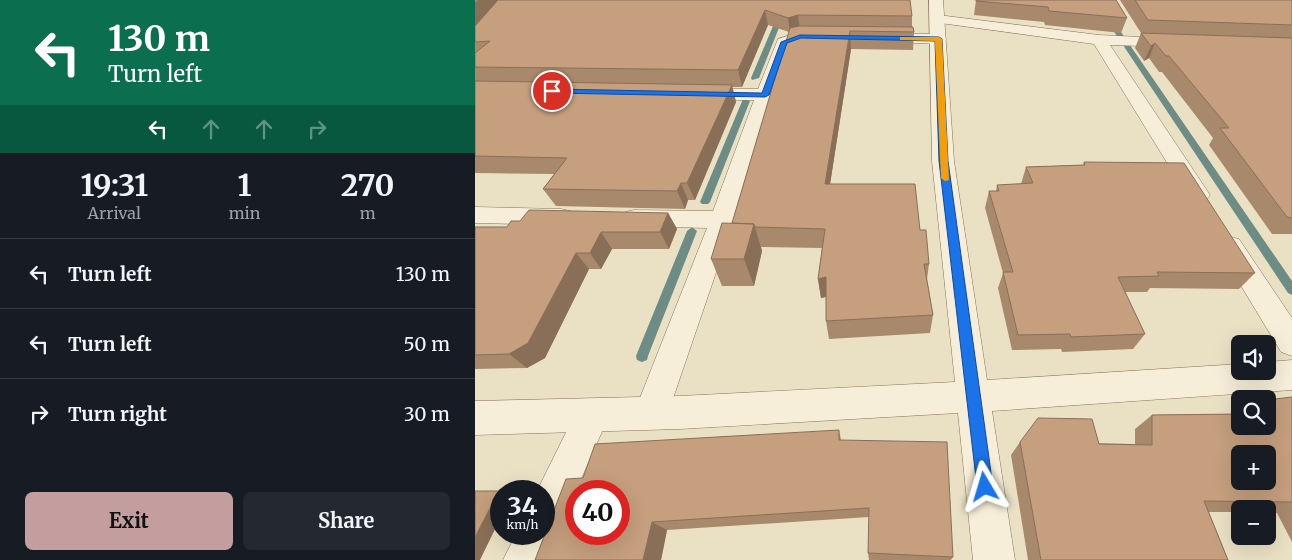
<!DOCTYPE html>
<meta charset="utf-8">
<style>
:root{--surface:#171b24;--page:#242831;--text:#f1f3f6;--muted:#9ea1a6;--line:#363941;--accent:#c49e9e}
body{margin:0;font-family:Merriweather,serif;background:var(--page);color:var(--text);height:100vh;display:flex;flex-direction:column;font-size:19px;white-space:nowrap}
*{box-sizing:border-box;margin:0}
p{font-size:16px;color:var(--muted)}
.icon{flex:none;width:28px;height:28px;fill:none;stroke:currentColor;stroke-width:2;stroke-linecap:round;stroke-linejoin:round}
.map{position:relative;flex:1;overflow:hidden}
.panel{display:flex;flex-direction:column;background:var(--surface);width:475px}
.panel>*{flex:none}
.top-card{background:#0b6e4f;color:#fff;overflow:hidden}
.controls{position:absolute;left:756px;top:335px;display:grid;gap:10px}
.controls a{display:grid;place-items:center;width:45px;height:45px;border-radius:8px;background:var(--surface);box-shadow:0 5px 20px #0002;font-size:25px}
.speed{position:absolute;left:15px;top:480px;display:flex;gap:10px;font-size:25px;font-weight:700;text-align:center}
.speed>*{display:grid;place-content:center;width:65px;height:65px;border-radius:50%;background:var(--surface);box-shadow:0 5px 20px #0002;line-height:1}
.speed small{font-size:12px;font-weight:400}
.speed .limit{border:8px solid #d22;background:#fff;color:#111}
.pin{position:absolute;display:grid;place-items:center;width:42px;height:42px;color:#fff;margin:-21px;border:2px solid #fff;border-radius:50%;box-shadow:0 1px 5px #0007}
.me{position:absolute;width:55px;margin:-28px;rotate:353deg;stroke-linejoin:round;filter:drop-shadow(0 0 4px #0008)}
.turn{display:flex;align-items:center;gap:18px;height:105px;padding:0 25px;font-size:22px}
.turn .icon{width:65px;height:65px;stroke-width:2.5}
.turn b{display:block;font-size:35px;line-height:42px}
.lanes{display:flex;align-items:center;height:48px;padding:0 25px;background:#0003;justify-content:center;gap:25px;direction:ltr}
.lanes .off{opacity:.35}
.eta{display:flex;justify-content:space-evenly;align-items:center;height:85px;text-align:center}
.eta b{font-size:30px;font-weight:700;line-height:35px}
.primary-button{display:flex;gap:10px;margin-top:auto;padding:10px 25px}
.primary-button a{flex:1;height:58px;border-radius:8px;background:var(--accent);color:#111;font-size:20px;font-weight:700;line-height:58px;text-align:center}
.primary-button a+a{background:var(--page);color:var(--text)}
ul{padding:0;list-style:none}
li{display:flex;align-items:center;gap:15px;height:70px;padding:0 25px;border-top:1px solid var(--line)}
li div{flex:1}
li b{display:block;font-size:19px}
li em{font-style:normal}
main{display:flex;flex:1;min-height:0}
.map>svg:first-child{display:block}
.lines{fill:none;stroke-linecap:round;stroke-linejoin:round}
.stream{fill:#6e8c86;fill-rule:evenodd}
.minor-casing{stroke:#84735d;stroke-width:1}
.tertiary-casing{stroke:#84735d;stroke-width:1}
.minor{fill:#f6eed8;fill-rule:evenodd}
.tertiary{fill:#f6eed8;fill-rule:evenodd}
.wall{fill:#a9896c}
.shaded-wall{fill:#8a6f58}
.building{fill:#c59f7e;stroke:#8a6f58;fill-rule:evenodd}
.route{fill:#1a73e8;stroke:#114b97}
.slow{fill:#f59e0b}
</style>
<main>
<section class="panel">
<div class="top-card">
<div class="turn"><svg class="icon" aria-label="left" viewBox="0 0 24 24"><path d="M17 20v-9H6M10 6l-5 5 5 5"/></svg><div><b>130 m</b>Turn left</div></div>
<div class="lanes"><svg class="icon" aria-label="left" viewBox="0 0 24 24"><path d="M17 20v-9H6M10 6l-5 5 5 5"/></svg><svg class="icon off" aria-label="ahead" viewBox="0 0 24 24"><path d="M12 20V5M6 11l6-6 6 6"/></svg><svg class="icon off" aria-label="ahead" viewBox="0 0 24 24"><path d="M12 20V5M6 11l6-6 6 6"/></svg><svg class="icon off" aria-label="right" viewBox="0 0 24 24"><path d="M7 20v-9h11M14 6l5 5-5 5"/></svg></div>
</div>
<div class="eta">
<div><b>19:31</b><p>Arrival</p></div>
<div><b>1</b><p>min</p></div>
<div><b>270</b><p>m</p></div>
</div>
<ul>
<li><svg class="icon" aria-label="left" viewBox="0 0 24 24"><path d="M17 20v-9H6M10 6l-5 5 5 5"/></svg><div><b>Turn left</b></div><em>130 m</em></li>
<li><svg class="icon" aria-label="left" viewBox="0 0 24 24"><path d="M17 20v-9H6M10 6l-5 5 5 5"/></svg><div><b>Turn left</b></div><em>50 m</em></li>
<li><svg class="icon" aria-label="right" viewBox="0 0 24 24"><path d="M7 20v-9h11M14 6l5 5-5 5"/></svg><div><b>Turn right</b></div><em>30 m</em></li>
</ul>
<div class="primary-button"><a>Exit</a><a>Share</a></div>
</section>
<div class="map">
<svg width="817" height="560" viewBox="0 0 817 560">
<rect width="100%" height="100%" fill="#eae1c5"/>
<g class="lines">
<path class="stream" d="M 309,0 L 315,0 L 284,78 L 277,80 L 276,78 Z
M 618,0 L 624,0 L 817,281 L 817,295 L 813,293 Z
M 268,99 L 275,101 L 235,202 L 233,204 L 227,204 L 225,202 Z
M 217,227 L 222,231 L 173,356 L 172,360 L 167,362 L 162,360 L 161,356 L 212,231 Z"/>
<defs>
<path id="minor" d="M 463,15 L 624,35 L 707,39 L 709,42 L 707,45 L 701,47 L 635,45 L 735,195 L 731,200 L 723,203 L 715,200 L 619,44 L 458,22 L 456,19 L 458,16 Z
M 325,32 L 354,34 L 356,37 L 354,40 C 341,43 329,41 316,45 L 259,220 L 193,413 L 188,425 L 176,429 L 164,425 L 159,413 L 232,228 L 159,226 L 150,224 L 147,218 L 150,212 L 159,210 L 238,211 L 279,100 L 221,100 L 214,98 L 212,94 L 214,90 L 221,88 L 283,89 L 303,39 Z
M 401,33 L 463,34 L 469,36 L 471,39 L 469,42 L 463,44 L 395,41 L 393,38 L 395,35 Z
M 0,207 L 86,209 L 95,211 L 98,217 L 95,223 L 86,225 L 0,223 Z
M 755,237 L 764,239 L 817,318 L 817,356 L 806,352 L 742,246 L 746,239 Z
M 117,400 L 129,404 L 134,416 L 70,560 L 28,560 L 41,534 L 69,534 L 69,491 L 62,491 L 105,404 Z"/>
<path id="tertiary" d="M 454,0 L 468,0 L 479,161 L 512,380 L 765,364 L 765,371 L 792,371 L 792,362 L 817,360 L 817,390 L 517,411 L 540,560 L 498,560 L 483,413 L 205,429 L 0,435 L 0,401 L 205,396 L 480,382 L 457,161 Z"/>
</defs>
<use href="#minor" class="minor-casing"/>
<use href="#tertiary" class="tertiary-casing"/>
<use href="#minor" class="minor"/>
<use href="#tertiary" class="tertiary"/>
</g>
<path class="wall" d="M 0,0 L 435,0 L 437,16 L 437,27 L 439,32 L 438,50 L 376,49 L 355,184 L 445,230 L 454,264 L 452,279 L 458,315 L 455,333 L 354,339 L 351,321 L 351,297 L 346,298 L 343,279 L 347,248 L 286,247 L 287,251 L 279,286 L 247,286 L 236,259 L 257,223 L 314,32 L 293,25 L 267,87 L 257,87 L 261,102 L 220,200 L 213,200 L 210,209 L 81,206 L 68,189 L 79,174 L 0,173 Z
M 501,0 L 641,0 L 652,18 L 646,33 L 570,25 L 569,22 L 499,15 Z
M 645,0 L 817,0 L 817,234 L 797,234 L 734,145 L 738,138 L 687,72 L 684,72 L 674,58 L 669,61 L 660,48 L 666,33 Z
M 609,162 L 780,273 L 764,289 L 675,288 L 672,292 L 650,292 L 670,334 L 658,349 L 587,352 L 586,349 L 537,350 L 523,288 L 528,273 L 510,208 L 514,191 L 521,191 L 522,185 L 546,184 L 551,167 L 608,165 Z
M 193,213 L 202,229 L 194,249 L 137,249 L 126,269 L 114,269 L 70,358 L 52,368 L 0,369 L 0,227 L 32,227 Z
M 817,397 L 817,542 L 802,513 L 792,513 L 792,509 L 765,509 L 765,512 L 734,512 L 753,560 L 553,560 L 536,455 L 545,442 L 660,444 L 660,429 L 677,415 L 762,414 L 765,412 L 765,426 Z
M 364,430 L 366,440 L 478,557 L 476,560 L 394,560 L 393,553 L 394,517 L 192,530 L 186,560 L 60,560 L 108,478 Z"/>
<path class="shaded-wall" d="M 3,0 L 25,0 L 0,28 L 0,3 Z
M 290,10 L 293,25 L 267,87 L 263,70 Z
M 323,15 L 325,30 L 315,33 L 313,18 Z
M 375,31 L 376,49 L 352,204 L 350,184 Z
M 680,43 L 674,58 L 669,61 L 676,46 Z
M 257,85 L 261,102 L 220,200 L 212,183 Z
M 206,183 L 213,200 L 210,209 L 202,191 Z
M 193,213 L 202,229 L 194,249 L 185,232 Z
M 279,224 L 287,251 L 279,286 L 269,259 Z
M 126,232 L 137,249 L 126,269 L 115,253 Z
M 101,253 L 114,269 L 70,358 L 52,368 L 34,354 Z
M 351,277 L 354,296 L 346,298 L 343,279 Z
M 24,491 L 26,492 L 26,517 L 5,560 L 0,560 L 0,537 Z
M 177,522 L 192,530 L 186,560 L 168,560 Z"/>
<path class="building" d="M 23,0 L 435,0 L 437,16 L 323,15 L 313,18 L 290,10 L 263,70 L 0,67 L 0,53 L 15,41 L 0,42 L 0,26 Z
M 501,0 L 641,0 L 652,18 L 574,11 L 573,7 L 501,1 Z
M 660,0 L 817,0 L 817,25 L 673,20 Z
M 324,26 L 438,27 L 439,32 L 375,31 L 350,184 L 440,184 L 445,230 L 451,230 L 454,264 L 449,264 L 458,315 L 351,321 L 351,277 L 343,279 L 350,229 L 280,227 L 279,224 L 257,223 L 315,28 Z
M 666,33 L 817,38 L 817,218 L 812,217 L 745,128 L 754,128 L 694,56 L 691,56 L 680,43 L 676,46 Z
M 0,81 L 257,85 L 212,183 L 206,183 L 202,191 L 68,189 L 92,158 L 0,156 Z
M 609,162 L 709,163 L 780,273 L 682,272 L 684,276 L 643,277 L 670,334 L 596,337 L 595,334 L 543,335 L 528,272 L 538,272 L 514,191 L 524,191 L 522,185 L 558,183 L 551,167 L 610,165 Z
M 54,210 L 193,213 L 185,232 L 126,232 L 115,253 L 101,253 L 53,343 L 34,354 L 0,355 L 0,227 L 32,227 L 36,221 L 45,221 Z
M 247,223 L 279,224 L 269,259 L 236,259 Z
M 817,397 L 817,502 L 729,501 L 753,560 L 566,560 L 545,442 L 563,418 L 617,419 L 624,444 L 677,445 L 677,415 L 765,414 L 765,426 L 792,426 L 792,400 ZM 765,454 L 792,454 L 792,481 L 765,481 Z
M 364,430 L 364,440 L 472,442 L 478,557 L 393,553 L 394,508 L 177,522 L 168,560 L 60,560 L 91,479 L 108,478 L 120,444 ZM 101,491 L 144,491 L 144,534 L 101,534 Z
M 0,491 L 24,491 L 0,537 Z"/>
<path class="route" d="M 325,35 L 464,37 L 467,39 L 473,161 L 518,487 L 515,493 L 510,495 L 504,493 L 502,487 L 464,161 L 460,41 L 326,38 L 312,43 L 294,95 L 290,97 L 77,93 L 73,91 L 77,89 L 287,93 L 306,42 Z"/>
<path class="slow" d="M 425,37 L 464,37 L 467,39 L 474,180 L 470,181 L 466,178 L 460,41 L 427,40 L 425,40 Z"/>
</svg>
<div class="controls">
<a><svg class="icon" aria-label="sound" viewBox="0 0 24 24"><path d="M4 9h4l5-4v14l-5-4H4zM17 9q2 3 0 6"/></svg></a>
<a><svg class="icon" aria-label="search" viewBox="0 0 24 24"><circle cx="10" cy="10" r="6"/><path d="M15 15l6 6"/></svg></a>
<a>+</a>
<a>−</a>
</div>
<div class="speed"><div>34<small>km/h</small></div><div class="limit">40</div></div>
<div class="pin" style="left:77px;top:91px;background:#d93025"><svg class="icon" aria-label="arrive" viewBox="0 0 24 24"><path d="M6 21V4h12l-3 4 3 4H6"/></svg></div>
<svg class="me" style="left:510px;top:487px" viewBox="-20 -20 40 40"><path d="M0-17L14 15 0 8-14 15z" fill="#1a73e8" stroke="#fff" stroke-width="4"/></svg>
</div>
</main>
